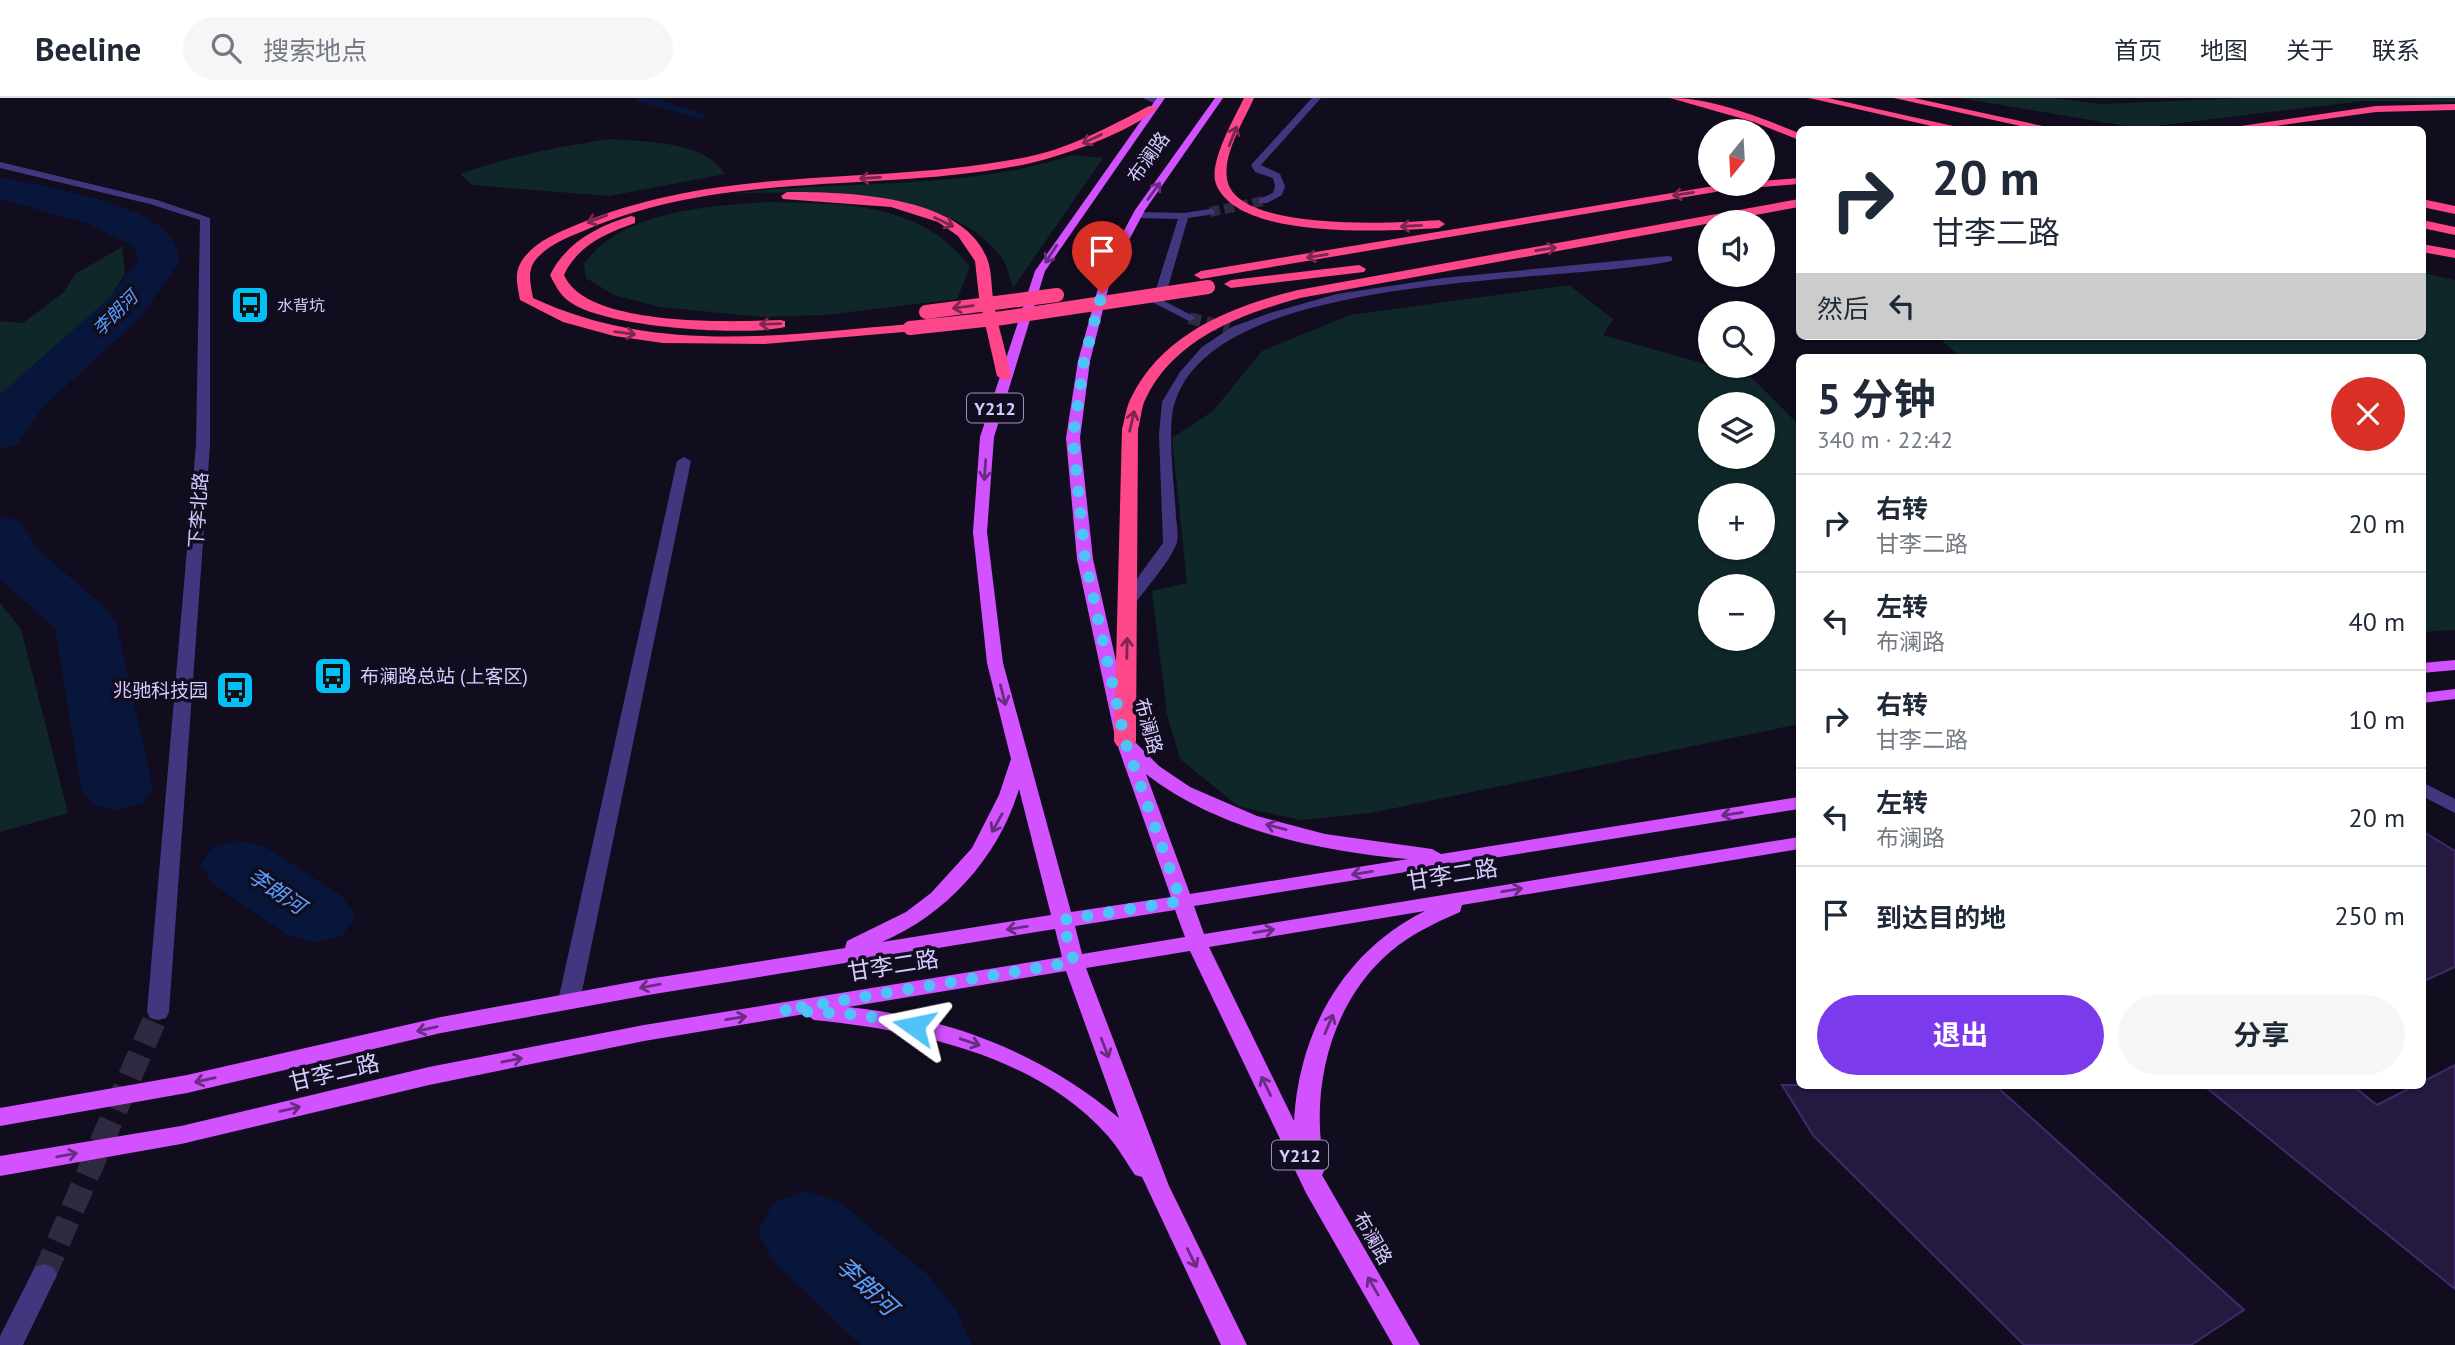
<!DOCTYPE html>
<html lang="zh">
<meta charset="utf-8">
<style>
:root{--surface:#fff;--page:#f6f6f7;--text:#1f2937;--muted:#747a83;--line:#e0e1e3;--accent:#7c3aed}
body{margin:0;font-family:"PT Sans","Noto Sans SC",sans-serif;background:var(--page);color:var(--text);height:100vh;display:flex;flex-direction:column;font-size:26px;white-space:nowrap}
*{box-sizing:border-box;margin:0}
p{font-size:23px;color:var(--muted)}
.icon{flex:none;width:38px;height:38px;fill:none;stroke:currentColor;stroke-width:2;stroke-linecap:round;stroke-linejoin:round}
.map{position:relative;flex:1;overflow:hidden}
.drawer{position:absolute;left:1796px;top:256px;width:630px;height:735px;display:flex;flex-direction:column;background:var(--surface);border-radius:10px;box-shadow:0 2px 5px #0004}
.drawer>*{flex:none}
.top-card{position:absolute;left:1796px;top:28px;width:630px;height:214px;border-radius:10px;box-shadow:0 2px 5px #0004;background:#fff;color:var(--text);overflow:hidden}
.needle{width:46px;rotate:198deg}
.buttons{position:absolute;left:1698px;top:21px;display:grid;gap:14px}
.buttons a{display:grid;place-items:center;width:77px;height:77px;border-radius:50%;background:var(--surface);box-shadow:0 2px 5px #0004;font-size:35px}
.pin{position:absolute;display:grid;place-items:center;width:60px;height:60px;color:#fff;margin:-72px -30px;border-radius:50% 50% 50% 0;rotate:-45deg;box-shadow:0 0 7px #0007}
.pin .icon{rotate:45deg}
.me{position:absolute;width:77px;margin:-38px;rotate:282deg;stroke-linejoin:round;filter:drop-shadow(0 0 5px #0008)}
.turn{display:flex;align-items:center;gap:24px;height:147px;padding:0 21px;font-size:32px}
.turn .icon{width:91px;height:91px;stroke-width:2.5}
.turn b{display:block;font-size:49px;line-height:60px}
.then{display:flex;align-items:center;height:66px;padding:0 21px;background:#0003;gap:14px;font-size:26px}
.round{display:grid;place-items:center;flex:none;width:74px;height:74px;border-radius:37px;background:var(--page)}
.head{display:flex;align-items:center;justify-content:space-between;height:119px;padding:0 21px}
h1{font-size:42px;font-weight:700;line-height:52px}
.action{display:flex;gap:14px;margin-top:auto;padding:14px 21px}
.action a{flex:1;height:80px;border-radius:42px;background:var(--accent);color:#fff;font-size:28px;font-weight:700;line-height:80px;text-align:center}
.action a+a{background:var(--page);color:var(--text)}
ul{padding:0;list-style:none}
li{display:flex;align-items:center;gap:21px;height:98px;padding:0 21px;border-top:2px solid var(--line)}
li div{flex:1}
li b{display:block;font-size:26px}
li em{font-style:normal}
header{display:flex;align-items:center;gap:42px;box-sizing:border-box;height:98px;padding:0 35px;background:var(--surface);border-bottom:2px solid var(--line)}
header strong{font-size:33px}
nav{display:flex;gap:38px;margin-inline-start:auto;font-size:24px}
.search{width:490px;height:63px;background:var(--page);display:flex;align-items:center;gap:18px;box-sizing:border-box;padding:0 24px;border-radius:38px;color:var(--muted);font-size:26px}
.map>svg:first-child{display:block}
.green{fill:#0f2729;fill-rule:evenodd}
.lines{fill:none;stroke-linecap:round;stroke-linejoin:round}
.stream{stroke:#09163b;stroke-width:7}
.river{fill:#09163b;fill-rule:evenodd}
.building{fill:#251940;stroke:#3f2b6c;stroke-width:2}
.minor-tunnel-far2{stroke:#2f2941;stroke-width:10;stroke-dasharray:10 4.5;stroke-linecap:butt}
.minor-tunnel-far1{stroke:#2f2941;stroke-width:12;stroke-dasharray:12 6;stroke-linecap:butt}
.minor-tunnel{stroke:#2f2941;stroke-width:24;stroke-dasharray:24 12;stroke-linecap:butt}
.minor{fill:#42377e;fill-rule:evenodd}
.major{fill:#d152fe;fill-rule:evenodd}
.highway{fill:#fe468a;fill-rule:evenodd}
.highway-bridge{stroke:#fe468a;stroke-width:14}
.oneway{stroke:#7c264f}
.oneway2{stroke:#682c83}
.route{stroke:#4fc3f7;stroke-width:12;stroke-dasharray:0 21.6}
.labels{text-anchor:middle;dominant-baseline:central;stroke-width:7;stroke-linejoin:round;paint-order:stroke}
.far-poi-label{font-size:16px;fill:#d6cbff;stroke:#120c1f;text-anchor:start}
.far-water-label{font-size:18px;font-style:italic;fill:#599ffe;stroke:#120c1f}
.shield{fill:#120c1f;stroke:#9b92bc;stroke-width:2}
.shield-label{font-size:18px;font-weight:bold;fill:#d6cbff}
.street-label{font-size:19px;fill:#d6cbff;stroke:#120c1f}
.poi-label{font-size:19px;fill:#d6cbff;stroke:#120c1f;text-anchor:start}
.water-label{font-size:21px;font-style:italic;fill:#599ffe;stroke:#120c1f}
.near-street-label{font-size:23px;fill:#d6cbff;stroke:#120c1f}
.near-water-label{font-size:24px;font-style:italic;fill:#599ffe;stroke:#120c1f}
</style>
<header>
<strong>Beeline</strong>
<div class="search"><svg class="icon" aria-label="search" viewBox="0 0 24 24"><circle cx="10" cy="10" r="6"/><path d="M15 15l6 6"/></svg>搜索地点</div>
<nav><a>首页</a><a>地图</a><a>关于</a><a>联系</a></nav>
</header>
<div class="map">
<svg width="2455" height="1247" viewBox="0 0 2455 1247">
<rect width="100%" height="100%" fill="#120c1f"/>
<path class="green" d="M 1959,0 L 2051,0 L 2102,6 L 2248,0 L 2455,0 L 2455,4 L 2362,3 L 2138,30 Z
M 611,41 C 646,44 705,43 725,76 L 609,98 L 472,87 L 460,76 C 509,59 559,48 611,41 Z
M 1072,57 L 1103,60 L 1013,190 C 1010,181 1007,167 1002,160 C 951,88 807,92 730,96 C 843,81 962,94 1072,57 Z
M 768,104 C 843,106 921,103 970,169 L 957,201 L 825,217 L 762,219 L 660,209 L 614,197 L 586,180 L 584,166 C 622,113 707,108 768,104 Z
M 122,149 L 125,176 L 104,208 L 0,305 L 0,223 L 23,225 L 64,194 L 75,176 Z
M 2422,175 L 2455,182 L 2455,532 L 2422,534 L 2422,259 L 1960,259 L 1937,238 L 2422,238 Z
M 1569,187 L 1613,221 L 1603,237 L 1751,279 L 1799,327 L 1799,626 L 1371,715 L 1300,722 L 1238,708 L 1180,661 L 1167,616 L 1152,493 L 1187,485 L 1172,340 L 1213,313 L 1262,253 L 1350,217 ZM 1762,306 L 1762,359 L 1710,359 L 1710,306 ZM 1762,397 L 1762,450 L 1710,450 L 1710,397 ZM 1710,488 L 1762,488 L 1762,541 L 1710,541 Z
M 0,505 L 21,531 L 68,715 L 0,734 Z"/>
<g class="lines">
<path class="stream" d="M 639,0 L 701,18"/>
<path class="river" d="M 0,79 C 44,89 128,102 162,130 C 172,138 177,151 180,163 L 139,221 L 43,309 L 18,346 L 0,351 L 0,296 L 107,202 L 138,163 L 134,148 L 86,125 L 0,101 Z
M 0,418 L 20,423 L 38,452 L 107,511 L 116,524 L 153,690 L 142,706 L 117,712 L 92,706 L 81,690 L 55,530 L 0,481 Z
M 239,742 L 266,749 L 343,799 L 355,818 L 343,837 L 315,845 L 287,837 L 212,785 L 201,767 L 212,749 Z
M 807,1093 L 841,1105 L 928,1177 L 957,1214 L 972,1247 L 861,1247 L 773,1163 L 758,1134 L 773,1105 Z"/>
</g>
<path class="building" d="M 2422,733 L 2455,753 L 2455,869 L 2422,884 Z
M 2455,967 L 2455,1191 L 2203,987 L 2352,987 L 2377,1007 L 2416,987 L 2422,987 L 2422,984 Z
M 1782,987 L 1995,987 L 2244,1212 L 2191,1247 L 2024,1247 L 1813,1037 Z"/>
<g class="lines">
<path class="minor-tunnel-far2" d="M 1210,114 L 1263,103"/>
<path class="minor-tunnel-far1" d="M 1189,220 L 1229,230"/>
<path class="minor-tunnel" d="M 44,1177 L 158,914"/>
<path class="minor" d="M 1143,0 L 1155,0 L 1162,4 L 1158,7 Z
M 1312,0 L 1321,0 L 1261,67 L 1280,76 L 1285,88 L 1282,97 L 1267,105 L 1259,105 L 1259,101 L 1273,95 L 1275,88 L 1273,80 L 1255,74 L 1251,67 Z
M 0,64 L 157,102 L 210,120 L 210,347 L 169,914 L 166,920 L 158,922 L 150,920 L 147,914 L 196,347 L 200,122 L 150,106 L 0,70 Z
M 1210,111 L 1214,112 L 1214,116 L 1188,120 L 1164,203 L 1193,218 L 1195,220 L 1189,223 L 1152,204 L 1178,121 L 1138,120 L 1133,117 L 1138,114 L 1184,115 Z
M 1668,158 L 1672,159 L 1672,163 C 1559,187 1217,171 1175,304 C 1166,329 1175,391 1176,420 C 1177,428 1179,440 1176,447 C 1168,466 1146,490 1134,507 L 1122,507 L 1120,504 L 1163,445 L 1159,336 L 1162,304 L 1180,274 L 1202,249 L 1232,229 L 1270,215 L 1337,196 L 1443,180 Z
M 684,359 L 691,363 L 580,903 L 577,909 L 569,911 L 561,909 L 558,903 L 677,363 Z
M 2422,684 L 2455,701 L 2455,715 L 2422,698 Z
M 44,1166 L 53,1169 L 57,1177 L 23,1247 L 0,1247 L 0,1238 L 35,1169 Z"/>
<path class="major" d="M 1157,0 L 1165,0 L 1045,173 L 994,339 L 987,434 L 1003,565 L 1071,814 L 1171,799 L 1116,643 L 1077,461 L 1066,340 L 1078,263 L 1103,172 L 1135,112 L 1215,0 L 1223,0 L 1145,112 L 1113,172 L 1090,263 L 1080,340 L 1093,461 L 1134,643 L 1159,668 L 1190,689 L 1257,718 L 1325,736 L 1432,751 L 1441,756 L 1799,699 L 1799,711 L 1194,808 L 1204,836 L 1799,739 L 1799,751 L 1462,807 L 1460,814 C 1435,825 1411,836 1390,854 C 1329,906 1309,995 1325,1071 L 1322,1077 L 1420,1247 L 1393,1247 L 1306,1095 L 1190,853 L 1086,870 L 1169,1088 L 1247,1247 L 1221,1247 L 1142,1079 L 1135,1077 C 1126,1064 1118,1049 1107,1037 C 1036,957 915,932 814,922 L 805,916 L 644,943 L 429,987 L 181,1046 L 0,1078 L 0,1058 L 181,1028 L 429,969 L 644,927 L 1062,859 L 1055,831 L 648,897 L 441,935 L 187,995 L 0,1028 L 0,1010 L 187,977 L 441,919 L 648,881 L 845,850 L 847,843 L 906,814 L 931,795 L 972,750 L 999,697 L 1011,661 L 987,565 L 973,434 L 980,339 L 1035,173 ZM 1146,676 C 1218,732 1318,753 1408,761 L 1190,796 ZM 1019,691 L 1051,817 L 882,844 C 946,817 999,759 1019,691 ZM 1175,812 L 1185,839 L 1082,856 L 1075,828 ZM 1425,813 C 1344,853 1299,933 1294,1023 L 1209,849 ZM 1066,873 L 1119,1020 C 1042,955 948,919 848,909 Z
M 2455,562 L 2455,572 L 2422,575 L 2422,565 Z
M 2455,591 L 2455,601 L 2422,605 L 2422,595 Z"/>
<path class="highway" d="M 1244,0 L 1254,0 C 1244,23 1223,55 1227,81 C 1235,135 1400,125 1439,122 L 1445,126 L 1439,130 C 1390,133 1238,143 1216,86 C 1208,65 1235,19 1244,0 Z
M 1670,0 C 1713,0 1759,19 1799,35 L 1799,42 L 1754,24 Z
M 1809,0 L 1828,0 L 1971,32 L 1949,32 Z
M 1894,0 L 1914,0 L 2061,32 L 2038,32 Z
M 2455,6 L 2455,12 L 2376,14 L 2247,32 L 2214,32 L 2376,8 Z
M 1149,8 L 1158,10 C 1131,34 1058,60 1022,67 C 877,95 727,72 588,131 C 571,138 546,147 534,164 C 527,175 531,188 533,200 C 655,257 781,237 910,226 L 917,230 L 915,233 L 765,246 L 663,245 L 614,238 L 563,224 L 520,202 C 518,190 514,177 520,166 C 531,145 557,135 576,127 C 725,65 869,89 1022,60 C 1067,52 1109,29 1149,8 Z
M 1799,80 L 1799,86 L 1727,92 L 1201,181 L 1194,177 L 1201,173 L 1726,86 L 1762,86 L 1762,83 Z
M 787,94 C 844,94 959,96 986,158 C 992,171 991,186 993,200 C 997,226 1006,252 1011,278 L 1009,281 L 1004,282 L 997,278 L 979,199 L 975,163 L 958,138 L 938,124 L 891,109 L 783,101 L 781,98 Z
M 1799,101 L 1799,109 L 1300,200 C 1241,216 1174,241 1146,300 C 1141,309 1141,321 1138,331 L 1136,643 L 1133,648 L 1117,648 L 1114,643 L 1122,331 C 1125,321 1126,309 1131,300 C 1162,235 1233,208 1298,192 Z
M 2422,101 L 2455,108 L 2455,116 L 2422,109 Z
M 631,118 L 635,119 L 635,125 C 606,135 577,148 564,177 C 586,229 730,224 780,222 L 785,223 L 785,229 C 743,239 609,229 573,206 C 561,199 556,189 550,177 C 566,145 597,128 631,118 Z
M 2422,122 L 2455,129 L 2455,137 L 2422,130 Z
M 2422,146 L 2455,152 L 2455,160 L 2422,154 Z
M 1359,167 L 1366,171 L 1364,174 L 1231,190 L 1224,186 L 1231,182 Z"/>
<path class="highway-bridge" d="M 926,214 L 1057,197
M 910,230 L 1003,220 L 1208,189"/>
</g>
<defs><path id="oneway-shaft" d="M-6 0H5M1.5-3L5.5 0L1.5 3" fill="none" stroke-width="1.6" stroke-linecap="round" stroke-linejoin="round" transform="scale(1.75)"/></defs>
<g class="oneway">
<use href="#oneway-shaft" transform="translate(1233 38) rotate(-68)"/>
<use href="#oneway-shaft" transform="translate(1092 41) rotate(154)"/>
<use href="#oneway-shaft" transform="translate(870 80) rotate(176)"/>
<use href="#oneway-shaft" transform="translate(1683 96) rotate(171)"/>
<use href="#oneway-shaft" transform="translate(597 121) rotate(159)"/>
<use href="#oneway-shaft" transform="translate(944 124) rotate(25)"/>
<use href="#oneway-shaft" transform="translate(1411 128) rotate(177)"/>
<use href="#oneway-shaft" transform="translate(1546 151) rotate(-9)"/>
<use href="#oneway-shaft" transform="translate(1317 158) rotate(171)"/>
<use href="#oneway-shaft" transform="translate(963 209) rotate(173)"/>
<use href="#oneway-shaft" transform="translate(770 226) rotate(178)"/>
<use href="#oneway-shaft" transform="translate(625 235) rotate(7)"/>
<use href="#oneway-shaft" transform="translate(1132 323) rotate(-77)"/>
<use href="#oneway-shaft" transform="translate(1127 550) rotate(-89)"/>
</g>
<g class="oneway2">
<use href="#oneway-shaft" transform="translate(1154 93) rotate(-54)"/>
<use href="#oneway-shaft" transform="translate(1051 156) rotate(123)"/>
<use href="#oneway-shaft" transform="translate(985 372) rotate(94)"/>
<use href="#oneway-shaft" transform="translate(1003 597) rotate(76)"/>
<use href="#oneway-shaft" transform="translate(1732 716) rotate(171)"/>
<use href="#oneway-shaft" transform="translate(997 725) rotate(119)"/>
<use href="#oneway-shaft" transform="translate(1276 729) rotate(-165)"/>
<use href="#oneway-shaft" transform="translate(1362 775) rotate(171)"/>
<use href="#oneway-shaft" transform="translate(1512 792) rotate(-9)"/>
<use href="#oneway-shaft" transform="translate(1017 830) rotate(171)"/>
<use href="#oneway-shaft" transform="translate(1264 833) rotate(-9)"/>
<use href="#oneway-shaft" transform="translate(650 888) rotate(170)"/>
<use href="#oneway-shaft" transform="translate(736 920) rotate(-9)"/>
<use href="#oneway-shaft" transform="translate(1329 926) rotate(-67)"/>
<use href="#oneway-shaft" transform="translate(427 931) rotate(167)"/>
<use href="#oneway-shaft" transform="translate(970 944) rotate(19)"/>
<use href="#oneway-shaft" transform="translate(1105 950) rotate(69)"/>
<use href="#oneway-shaft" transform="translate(512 962) rotate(-11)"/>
<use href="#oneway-shaft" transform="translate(205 982) rotate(167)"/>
<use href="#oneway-shaft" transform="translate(1266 988) rotate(-116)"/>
<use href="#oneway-shaft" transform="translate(290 1011) rotate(-13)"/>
<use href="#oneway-shaft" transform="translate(67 1057) rotate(-10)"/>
<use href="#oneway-shaft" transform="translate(1192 1160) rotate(64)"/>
<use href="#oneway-shaft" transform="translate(1373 1188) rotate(-120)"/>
</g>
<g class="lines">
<path class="route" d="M 914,928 L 863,917 L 783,912 L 1074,864 L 1062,822 L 1181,803 L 1125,643 L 1085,461 L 1073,340 L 1084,263 L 1102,195"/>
</g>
<defs>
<symbol id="bus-square" viewBox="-11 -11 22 22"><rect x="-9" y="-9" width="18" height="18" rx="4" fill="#02c0f4" stroke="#120c1f"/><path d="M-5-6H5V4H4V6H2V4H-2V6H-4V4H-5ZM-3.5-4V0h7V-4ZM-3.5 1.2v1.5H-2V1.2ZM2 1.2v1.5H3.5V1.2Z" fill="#111"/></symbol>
</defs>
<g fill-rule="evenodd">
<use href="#bus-square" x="228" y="185" width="44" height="44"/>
<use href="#bus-square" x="311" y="556" width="44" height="44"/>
<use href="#bus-square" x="213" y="570" width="44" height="44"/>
</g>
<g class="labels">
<g class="far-poi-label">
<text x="277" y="207">水背坑</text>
</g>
<g class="far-water-label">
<text transform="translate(115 215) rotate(-45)">李朗河</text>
</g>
<g class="shield">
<rect x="967" y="295.5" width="56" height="29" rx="5"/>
<rect x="1272" y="1042.5" width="56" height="29" rx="5"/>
</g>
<g class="shield-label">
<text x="995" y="310">Y212</text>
<text x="1300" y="1057">Y212</text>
</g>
<g class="street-label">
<text transform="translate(1148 59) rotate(-54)">布澜路</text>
<text transform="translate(198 412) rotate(-86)">下李北路</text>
<text transform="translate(1149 628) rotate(75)">布澜路</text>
<text transform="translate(1373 1140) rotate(60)">布澜路</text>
</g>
<g class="poi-label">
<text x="360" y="578">布澜路总站 (上客区)</text>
<text x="208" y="592" text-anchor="end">兆驰科技园</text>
</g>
<g class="water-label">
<text transform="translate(277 793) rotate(34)">李朗河</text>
</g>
<g class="near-street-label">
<text transform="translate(1452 776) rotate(-9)">甘李二路</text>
<text transform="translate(893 867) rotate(-9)">甘李二路</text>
<text transform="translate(334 974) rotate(-13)">甘李二路</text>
</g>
<g class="near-water-label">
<text transform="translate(867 1188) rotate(43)">李朗河</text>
</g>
</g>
</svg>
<div class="buttons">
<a><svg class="needle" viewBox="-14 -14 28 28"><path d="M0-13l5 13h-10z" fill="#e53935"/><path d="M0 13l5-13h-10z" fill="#747a83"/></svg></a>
<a><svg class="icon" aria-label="sound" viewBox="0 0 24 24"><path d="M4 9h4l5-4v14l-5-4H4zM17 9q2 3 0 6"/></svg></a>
<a><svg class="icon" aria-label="search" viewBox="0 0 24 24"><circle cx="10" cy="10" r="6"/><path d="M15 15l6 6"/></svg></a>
<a><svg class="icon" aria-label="layers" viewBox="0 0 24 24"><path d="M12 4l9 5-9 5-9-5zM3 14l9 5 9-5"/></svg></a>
<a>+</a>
<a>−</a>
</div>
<div class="pin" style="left:1102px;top:195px;background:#d93025"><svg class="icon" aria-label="arrive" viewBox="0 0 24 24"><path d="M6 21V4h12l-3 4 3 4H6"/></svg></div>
<svg class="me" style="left:914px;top:928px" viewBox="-20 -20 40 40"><path d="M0-17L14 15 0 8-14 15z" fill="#4fc3f7" stroke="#fff" stroke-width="4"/></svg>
<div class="top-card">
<div class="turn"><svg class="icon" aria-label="right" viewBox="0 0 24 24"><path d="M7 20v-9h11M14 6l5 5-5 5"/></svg><div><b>20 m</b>甘李二路</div></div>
<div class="then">然后<svg class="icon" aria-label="left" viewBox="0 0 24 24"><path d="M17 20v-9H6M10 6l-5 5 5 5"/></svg></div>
</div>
<section class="drawer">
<div class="head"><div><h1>5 分钟</h1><p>340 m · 22:42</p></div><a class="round" style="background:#d93025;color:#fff"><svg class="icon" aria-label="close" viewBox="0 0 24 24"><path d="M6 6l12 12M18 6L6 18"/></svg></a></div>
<ul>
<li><svg class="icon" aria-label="right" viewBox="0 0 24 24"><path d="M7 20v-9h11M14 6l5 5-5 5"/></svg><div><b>右转</b><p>甘李二路</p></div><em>20 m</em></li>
<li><svg class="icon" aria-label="left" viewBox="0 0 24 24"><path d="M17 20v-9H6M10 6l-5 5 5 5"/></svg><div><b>左转</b><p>布澜路</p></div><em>40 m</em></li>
<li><svg class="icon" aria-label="right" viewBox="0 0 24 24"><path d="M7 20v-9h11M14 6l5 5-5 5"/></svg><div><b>右转</b><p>甘李二路</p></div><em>10 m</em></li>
<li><svg class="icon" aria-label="left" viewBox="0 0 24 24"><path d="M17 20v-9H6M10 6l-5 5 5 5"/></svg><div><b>左转</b><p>布澜路</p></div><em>20 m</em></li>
<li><svg class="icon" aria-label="arrive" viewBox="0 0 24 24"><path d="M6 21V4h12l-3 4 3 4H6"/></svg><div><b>到达目的地</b></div><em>250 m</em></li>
</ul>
<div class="action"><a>退出</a><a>分享</a></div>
</section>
</div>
